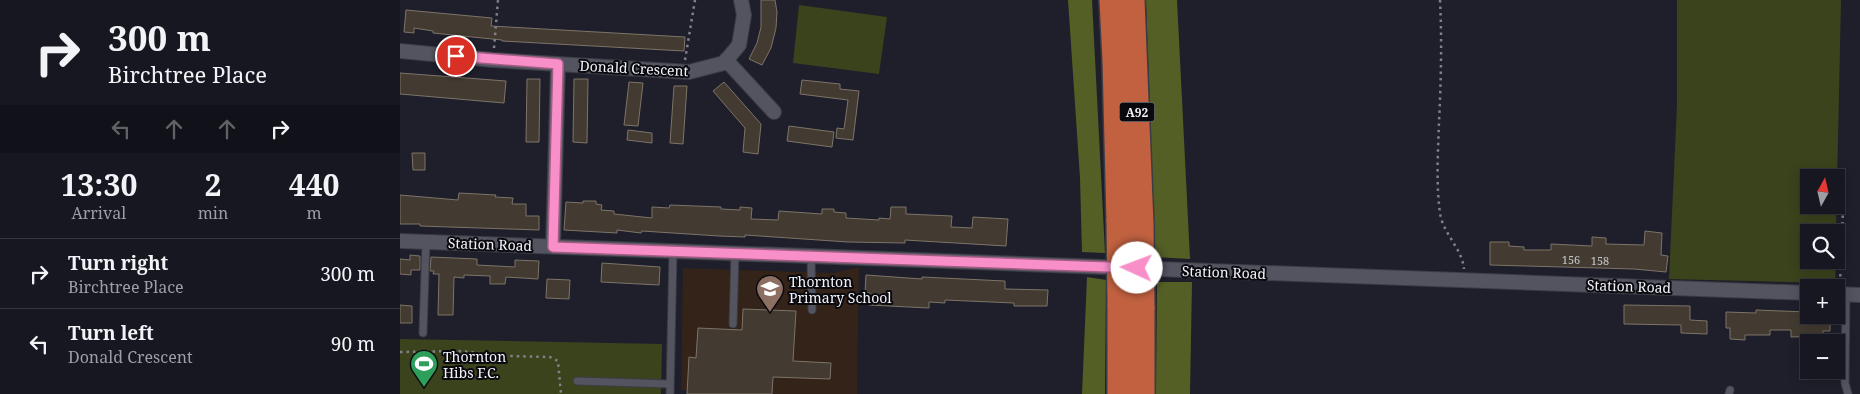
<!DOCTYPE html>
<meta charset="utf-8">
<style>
:root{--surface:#161720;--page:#1f2029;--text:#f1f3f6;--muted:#9e9fa5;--line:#35363e}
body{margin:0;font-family:"Noto Serif",serif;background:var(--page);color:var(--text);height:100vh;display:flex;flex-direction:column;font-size:19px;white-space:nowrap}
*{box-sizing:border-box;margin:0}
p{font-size:16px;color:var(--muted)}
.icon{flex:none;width:28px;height:28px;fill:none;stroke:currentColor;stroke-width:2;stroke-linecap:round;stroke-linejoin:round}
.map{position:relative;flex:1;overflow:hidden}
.sheet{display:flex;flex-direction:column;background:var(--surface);width:400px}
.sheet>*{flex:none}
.banner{background:#161720;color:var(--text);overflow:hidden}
.needle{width:32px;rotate:8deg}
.controls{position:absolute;left:1400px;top:169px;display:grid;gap:10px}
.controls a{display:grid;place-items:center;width:45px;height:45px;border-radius:0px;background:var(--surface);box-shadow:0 2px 12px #0003,0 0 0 1px var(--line);font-size:25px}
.pin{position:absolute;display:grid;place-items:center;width:42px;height:42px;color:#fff;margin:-21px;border:2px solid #fff;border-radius:50%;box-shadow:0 1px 5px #0007}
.me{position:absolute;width:55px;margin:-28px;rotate:272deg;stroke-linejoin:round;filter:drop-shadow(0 0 4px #0008)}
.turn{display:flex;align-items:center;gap:18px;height:105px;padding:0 25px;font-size:22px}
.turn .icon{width:65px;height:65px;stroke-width:2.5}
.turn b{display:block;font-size:35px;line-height:42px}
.lanes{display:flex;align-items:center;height:48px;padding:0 25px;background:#0003;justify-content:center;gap:25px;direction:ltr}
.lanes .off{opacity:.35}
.eta{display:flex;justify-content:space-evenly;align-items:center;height:85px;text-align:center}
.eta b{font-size:30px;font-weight:700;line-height:35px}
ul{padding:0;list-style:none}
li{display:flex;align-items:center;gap:15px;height:70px;padding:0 25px;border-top:1px solid var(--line)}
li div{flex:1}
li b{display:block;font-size:19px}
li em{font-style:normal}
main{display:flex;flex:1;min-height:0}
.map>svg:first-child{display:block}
.education{fill:#332319}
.green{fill:#3b431d;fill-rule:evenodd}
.forest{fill:#545f26}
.building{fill:#433b31;stroke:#7d7469}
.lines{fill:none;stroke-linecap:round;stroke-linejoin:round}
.lane-casing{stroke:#3b3c45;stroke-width:9}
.street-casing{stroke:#3b3c45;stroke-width:16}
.highway-casing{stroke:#3b3c45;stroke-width:28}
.path{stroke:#80818b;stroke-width:2.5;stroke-dasharray:2.5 4;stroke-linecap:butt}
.lane{stroke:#535460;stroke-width:7}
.street{stroke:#535460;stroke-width:14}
.highway{stroke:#c16140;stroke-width:25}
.highway-bridge-casing{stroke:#3b3c45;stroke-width:28;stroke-linecap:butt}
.highway-bridge{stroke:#c16140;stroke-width:25}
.route-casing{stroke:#a25d83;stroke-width:12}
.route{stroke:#f98fc9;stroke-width:9}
.labels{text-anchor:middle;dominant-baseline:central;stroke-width:4;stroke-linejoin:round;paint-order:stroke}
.number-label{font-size:11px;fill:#c6c5c8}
.shield{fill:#09090e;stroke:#acadb4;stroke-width:1}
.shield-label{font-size:12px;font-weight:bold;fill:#f2f3fb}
.street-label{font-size:14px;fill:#f2f3fb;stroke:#09090e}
.poi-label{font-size:14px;fill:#f2f3fb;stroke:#09090e;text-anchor:start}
</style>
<main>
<section class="sheet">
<div class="banner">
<div class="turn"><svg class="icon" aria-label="right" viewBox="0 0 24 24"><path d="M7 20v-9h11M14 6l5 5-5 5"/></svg><div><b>300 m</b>Birchtree Place</div></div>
<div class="lanes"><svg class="icon off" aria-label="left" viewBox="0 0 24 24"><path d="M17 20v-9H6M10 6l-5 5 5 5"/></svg><svg class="icon off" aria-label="ahead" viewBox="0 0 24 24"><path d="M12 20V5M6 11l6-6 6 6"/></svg><svg class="icon off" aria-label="ahead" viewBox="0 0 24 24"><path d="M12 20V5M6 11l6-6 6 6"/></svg><svg class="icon" aria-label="right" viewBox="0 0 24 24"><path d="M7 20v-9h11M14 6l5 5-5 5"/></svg></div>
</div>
<div class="eta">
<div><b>13:30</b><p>Arrival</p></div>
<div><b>2</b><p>min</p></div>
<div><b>440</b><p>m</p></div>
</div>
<ul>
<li><svg class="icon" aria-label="right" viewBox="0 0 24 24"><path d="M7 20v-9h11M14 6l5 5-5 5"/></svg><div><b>Turn right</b><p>Birchtree Place</p></div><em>300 m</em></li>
<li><svg class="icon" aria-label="left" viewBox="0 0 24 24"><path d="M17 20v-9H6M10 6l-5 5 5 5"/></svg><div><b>Turn left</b><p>Donald Crescent</p></div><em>90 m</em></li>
</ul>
</section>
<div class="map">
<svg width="1460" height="394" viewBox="0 0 1460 394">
<rect width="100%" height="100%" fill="#1e1f2a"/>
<path class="education" d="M 459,267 L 457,394 L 378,394 L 281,390 L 283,268 L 433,273 Z"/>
<path class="green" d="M 1277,0 L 1441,0 L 1436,232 L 1409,232 L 1409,260 L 1436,260 L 1435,283 L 1269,279 L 1277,105 ZM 1409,178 L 1436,178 L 1436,205 L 1409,205 Z
M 399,5 L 487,17 L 479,74 L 393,63 Z
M 0,339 L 262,344 L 261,394 L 0,394 Z"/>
<path class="forest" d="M 668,0 L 692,0 L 705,253 L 682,252 L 680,178 Z
M 746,0 L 777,0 L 790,259 L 755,257 Z
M 687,277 L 706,280 L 705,394 L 682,394 Z
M 757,282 L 792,282 L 790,394 L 756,394 Z"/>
<path class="building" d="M 361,0 L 375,0 L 377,12 L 376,28 L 371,48 L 362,65 L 349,59 L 357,43 L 361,27 Z
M 6,10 L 92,18 L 91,26 L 285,37 L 284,51 L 102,41 L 102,40 L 33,33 L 33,31 L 14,28 L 14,33 L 4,32 Z
M 0,73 L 106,81 L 104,103 L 0,94 Z
M 127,79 L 140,79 L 139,142 L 126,142 Z
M 174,79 L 188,79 L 187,143 L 173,142 Z
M 402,80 L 440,84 L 440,89 L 459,91 L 453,140 L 436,138 L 437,128 L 444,129 L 448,100 L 400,94 Z
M 229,82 L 243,83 L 238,126 L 224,125 Z
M 324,82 L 361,124 L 358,154 L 343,152 L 345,128 L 313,91 Z
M 274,86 L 287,86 L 283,144 L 270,143 Z
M 389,126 L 434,132 L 432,147 L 387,141 Z
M 228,130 L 252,133 L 252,143 L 227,140 Z
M 12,153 L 25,153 L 25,170 L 13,170 Z
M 59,193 L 96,195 L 95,197 L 113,198 L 112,204 L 126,204 L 126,216 L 139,216 L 139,230 L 20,226 L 20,224 L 0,224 L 0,195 L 58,200 Z
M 183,201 L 196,201 L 196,204 L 202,205 L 201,210 L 214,211 L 214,214 L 252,218 L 252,207 L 269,208 L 270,205 L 321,207 L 321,209 L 340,210 L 340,207 L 352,208 L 351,219 L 378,220 L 379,211 L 422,214 L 422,209 L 434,209 L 434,212 L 446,213 L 446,218 L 479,220 L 479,218 L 490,219 L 491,207 L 506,207 L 506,214 L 552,216 L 551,227 L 572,228 L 573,217 L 608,219 L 606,246 L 505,240 L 505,243 L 448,242 L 345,235 L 345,237 L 319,236 L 242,231 L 241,233 L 217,230 L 217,233 L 164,230 L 166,202 L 183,203 Z
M 1245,231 L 1262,233 L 1261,255 L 1268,256 L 1266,272 L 1234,269 L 1090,265 L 1090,242 L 1109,242 L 1109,246 L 1124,247 L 1124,250 L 1151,250 L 1151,244 L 1192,246 L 1192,237 L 1206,238 L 1206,244 L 1244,245 Z
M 10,255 L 20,256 L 20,270 L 11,270 L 11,275 L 0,274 L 0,259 L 10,260 Z
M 31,257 L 77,259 L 77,265 L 115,267 L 115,260 L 139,261 L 138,279 L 106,277 L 105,284 L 90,284 L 90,276 L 64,275 L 64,278 L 54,277 L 53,315 L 38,315 L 39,274 L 33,274 L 34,271 L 30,271 Z
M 202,263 L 260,267 L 259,285 L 201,282 Z
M 466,275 L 522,279 L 522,277 L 605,281 L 605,289 L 648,290 L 647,306 L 614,306 L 614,303 L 545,300 L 545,303 L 529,302 L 529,308 L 469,305 L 470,293 L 465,293 Z
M 147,279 L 170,280 L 169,299 L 146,298 Z
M 0,305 L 12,306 L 12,323 L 0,323 Z
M 1224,305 L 1290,306 L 1290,320 L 1307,321 L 1307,334 L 1281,333 L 1281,325 L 1224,324 Z
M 343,309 L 396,311 L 393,361 L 431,363 L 430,379 L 373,377 L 372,394 L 287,394 L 289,357 L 296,358 L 298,328 L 342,330 Z
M 1356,310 L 1407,312 L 1407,315 L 1430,315 L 1430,331 L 1423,331 L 1423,336 L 1391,337 L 1391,330 L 1370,330 L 1370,335 L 1345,335 L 1345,340 L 1330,339 L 1330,328 L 1326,328 L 1326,312 L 1356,313 Z"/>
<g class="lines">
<defs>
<path id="lane" d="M 411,256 L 412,310
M 1446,295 L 1445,383 L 1448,394
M 333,324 L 335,253
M 23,333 L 26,242
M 177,381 L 270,384
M 270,394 L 273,251
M 1329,394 L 1330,390"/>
<path id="street" d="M 0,51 L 93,60 L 289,72 L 324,63 L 339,45 L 344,15 L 341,0
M 326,60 L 374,112
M 0,241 L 1409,293
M 153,247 L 158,64
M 1436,294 L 1460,295"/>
<path id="highway" d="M 712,0 L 715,61 L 719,222
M 732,0 L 741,225
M 720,304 L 720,394
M 742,394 L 742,307"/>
</defs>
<use href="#lane" class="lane-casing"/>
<use href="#street" class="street-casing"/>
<use href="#highway" class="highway-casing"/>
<path class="path" d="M 1040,0 C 1042,41 1041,81 1039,122 C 1038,152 1036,184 1040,213 C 1043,234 1062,248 1064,269
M 94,48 L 98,0
M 285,60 L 295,0
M 1440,283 L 1444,185
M 0,352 L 59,351 L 109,356 L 150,357 L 158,361 L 161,394"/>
<use href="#lane" class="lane"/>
<use href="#street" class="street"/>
<use href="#highway" class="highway"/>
<defs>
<path id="highway-bridge" d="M 719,222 L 720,304
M 741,225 L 742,307"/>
</defs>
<use href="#highway-bridge" class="highway-bridge-casing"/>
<use href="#highway-bridge" class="highway-bridge"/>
</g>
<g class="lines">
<defs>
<path id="route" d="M 56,56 L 158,64 L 153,247 L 737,268"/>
</defs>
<use href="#route" class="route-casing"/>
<use href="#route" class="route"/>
</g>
<defs>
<symbol id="school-pin" viewBox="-11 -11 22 30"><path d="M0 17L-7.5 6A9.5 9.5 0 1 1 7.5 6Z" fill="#8d6e63" stroke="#09090e"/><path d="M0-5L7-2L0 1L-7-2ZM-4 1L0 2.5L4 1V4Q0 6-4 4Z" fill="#fff"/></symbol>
<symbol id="stadium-pin" viewBox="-11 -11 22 30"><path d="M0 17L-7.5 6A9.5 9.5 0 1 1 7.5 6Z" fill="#2e9e5b" stroke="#09090e"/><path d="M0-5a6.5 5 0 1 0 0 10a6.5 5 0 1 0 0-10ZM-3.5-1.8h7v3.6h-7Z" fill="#fff"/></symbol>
</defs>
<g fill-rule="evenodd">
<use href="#school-pin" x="354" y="273" width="32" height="43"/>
<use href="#stadium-pin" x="8" y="348" width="32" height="43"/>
</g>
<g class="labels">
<g class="number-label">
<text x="1171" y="259">156</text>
<text x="1200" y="260">158</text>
</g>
<rect class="shield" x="719.5" y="102.5" width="35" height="19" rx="4"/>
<g class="shield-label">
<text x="737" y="112">A92</text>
</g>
<g class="street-label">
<text transform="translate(234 68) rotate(3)">Donald Crescent</text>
<text transform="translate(90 244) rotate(2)">Station Road</text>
<text transform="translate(824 272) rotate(2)">Station Road</text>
<text transform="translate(1229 286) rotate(2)">Station Road</text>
</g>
<g class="poi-label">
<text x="389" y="281">Thornton<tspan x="389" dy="16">Primary School</tspan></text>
<text x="43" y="356">Thornton<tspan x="43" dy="16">Hibs F.C.</tspan></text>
</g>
</g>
</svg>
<div class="controls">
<a><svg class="needle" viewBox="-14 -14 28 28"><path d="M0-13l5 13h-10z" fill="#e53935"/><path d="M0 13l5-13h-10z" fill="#9e9fa5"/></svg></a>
<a><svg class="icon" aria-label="search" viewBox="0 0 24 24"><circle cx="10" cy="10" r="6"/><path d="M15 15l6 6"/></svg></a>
<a>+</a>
<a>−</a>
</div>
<div class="pin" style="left:56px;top:56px;background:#d93025"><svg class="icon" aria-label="arrive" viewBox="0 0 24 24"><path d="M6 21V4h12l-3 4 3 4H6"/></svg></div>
<svg class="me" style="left:737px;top:268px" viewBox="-20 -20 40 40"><circle r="19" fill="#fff"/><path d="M0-13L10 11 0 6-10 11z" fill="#f98fc9"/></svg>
</div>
</main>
